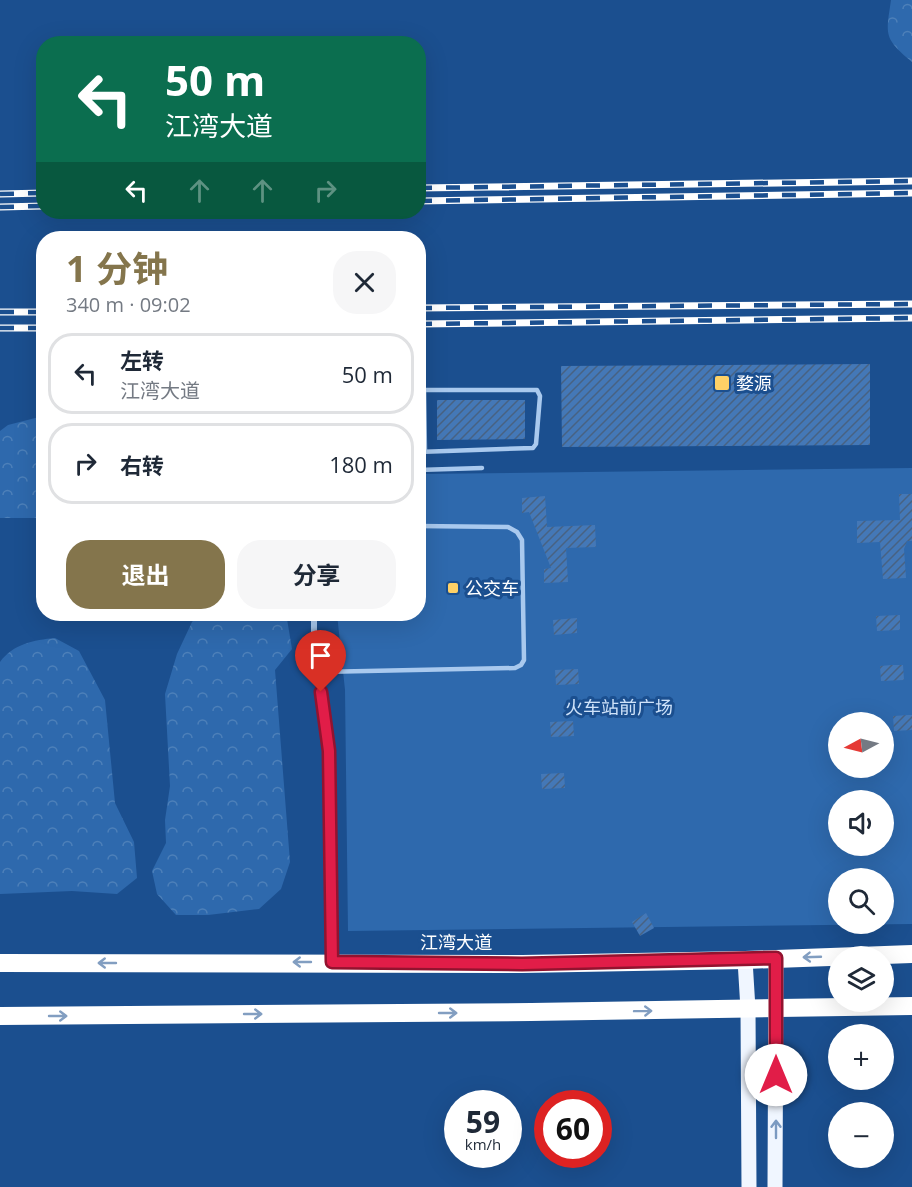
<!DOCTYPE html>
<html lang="zh">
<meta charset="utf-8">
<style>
:root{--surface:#fff;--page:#f6f6f7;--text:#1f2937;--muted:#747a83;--line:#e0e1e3;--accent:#84754c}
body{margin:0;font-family:"Open Sans","Noto Sans SC",sans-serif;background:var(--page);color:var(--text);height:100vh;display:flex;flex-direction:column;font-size:22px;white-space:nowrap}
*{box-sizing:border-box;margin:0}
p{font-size:20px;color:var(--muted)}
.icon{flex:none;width:33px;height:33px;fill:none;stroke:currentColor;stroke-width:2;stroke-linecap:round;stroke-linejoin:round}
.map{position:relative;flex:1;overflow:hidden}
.details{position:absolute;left:36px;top:231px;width:390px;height:390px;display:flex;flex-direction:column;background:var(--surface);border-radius:24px;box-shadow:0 6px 24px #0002}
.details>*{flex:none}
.banner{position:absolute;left:36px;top:36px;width:390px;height:183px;border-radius:24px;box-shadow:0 6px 24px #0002;background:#0b6e4f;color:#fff;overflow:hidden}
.needle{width:39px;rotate:263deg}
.controls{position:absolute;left:828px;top:712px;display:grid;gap:12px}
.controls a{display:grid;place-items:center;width:66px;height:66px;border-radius:50%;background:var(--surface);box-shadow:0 6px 24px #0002;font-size:30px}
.speed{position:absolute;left:444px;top:1090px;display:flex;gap:12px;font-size:30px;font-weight:700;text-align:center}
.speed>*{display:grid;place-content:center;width:78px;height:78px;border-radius:50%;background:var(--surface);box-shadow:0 6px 24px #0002;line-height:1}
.speed small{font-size:15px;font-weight:400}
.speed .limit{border:9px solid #d22;background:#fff;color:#111}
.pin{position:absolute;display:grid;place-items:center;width:51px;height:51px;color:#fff;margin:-62px -26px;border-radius:50% 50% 50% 0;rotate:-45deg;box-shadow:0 0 6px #0007}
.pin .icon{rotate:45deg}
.me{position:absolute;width:66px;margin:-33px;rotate:0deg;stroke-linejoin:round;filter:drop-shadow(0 0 4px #0008)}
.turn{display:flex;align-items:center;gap:21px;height:126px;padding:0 30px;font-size:27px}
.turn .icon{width:78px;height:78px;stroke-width:2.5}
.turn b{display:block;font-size:42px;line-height:51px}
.lanes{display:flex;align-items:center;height:57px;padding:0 30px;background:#0003;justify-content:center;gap:30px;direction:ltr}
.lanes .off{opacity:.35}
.round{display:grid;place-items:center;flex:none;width:63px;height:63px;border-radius:24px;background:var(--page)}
.overview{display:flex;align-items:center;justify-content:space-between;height:102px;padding:0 30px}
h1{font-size:36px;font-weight:700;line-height:45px;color:var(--accent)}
.action{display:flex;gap:12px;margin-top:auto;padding:12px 30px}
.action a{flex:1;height:69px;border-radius:24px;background:var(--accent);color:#fff;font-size:24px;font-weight:700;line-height:69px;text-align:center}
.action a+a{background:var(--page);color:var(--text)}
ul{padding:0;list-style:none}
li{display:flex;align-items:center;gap:18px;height:81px;margin:0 12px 9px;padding:0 18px;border:3px solid var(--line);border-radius:24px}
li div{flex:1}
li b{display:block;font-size:22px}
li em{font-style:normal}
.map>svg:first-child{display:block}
.forest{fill:url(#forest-crowns)}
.green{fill:#2e69ad;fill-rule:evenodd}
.building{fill:url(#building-hatch)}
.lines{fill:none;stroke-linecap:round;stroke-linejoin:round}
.lane{stroke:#a9c9ee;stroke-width:4.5}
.street{stroke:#a9c9ee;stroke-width:6}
.primary{stroke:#f0f6ff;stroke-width:15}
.highway{stroke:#fff;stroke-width:18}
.rail-casing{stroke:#fff;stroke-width:7}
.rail{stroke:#1b4f8f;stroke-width:4.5;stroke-dasharray:14;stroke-linecap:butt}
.oneway{stroke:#829ec1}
.oneway2{stroke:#7b9ac1}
.route-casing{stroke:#92132f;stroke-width:15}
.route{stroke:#e11d48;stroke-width:10}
.poi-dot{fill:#ffd166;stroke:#1b4f8f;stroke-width:2}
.labels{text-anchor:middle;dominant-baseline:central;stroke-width:6;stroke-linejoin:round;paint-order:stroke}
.poi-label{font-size:18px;fill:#fff;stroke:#1b4f8f;text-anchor:start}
.park-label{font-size:18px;fill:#cfe3fa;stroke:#1b4f8f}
.street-label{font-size:18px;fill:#fff;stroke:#1b4f8f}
</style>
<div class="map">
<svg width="912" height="1187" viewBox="0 0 912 1187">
<defs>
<pattern id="forest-crowns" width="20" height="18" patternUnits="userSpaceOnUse" patternTransform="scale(1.5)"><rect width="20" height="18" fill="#2e69ad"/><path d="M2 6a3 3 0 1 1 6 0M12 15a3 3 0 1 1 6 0" fill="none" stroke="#4d80b9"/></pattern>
<pattern id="building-hatch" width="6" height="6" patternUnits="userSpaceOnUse" patternTransform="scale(1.5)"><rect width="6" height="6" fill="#4478b7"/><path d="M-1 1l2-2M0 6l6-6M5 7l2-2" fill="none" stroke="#486282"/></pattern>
</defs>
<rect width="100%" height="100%" fill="#1b4f8f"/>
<path class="forest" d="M 891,0 L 912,0 L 912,62 C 883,38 886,35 891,0 Z
M 43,416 L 43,518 L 0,518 L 0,431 L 8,425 Z
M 199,614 L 280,614 L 287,619 L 292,649 L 275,670 L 290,862 L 281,889 L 259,909 L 208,915 L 176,915 L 157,894 L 152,871 L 166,843 L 165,820 L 170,786 L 165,694 L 177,654 L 192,622 Z
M 55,638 L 79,651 L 105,700 L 115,803 L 134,842 L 137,878 L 117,894 L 72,891 L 0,894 L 0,662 C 13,644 34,640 55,638 Z"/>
<path class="green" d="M 912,468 L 912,924 L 348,931 L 345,690 L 337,614 L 418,614 L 419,474 ZM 838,723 L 884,723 L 884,768 L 838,768 ZM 838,801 L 884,801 L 884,846 L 838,846 ZM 838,879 L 884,879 L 884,924 L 838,924 Z"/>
<path class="building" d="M 870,364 L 870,445 L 562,447 L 561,366 Z
M 437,400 L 525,400 L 525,439 L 437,440 Z
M 899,494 L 912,494 L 912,541 L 907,541 L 904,549 L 906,578 L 883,579 L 880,542 L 857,543 L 857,521 L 900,520 Z
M 545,496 L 547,527 L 595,525 L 596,547 L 566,548 L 568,582 L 544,583 L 544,569 L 551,568 L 529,512 L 522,513 L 522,498 Z
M 900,615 L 900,630 L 877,631 L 876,616 Z
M 577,618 L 577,633 L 554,635 L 553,620 Z
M 892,665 L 903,665 L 904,680 L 881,681 L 880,666 Z
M 578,669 L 579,684 L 556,685 L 555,670 Z
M 909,715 L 912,715 L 912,730 L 894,731 L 893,716 Z
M 573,721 L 574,736 L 551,737 L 550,722 Z
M 564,773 L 565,788 L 542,789 L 541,774 Z
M 646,913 L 654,928 L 640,936 L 632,922 Z"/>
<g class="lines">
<path class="lane" d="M 418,390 L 537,390 L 540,396 L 536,444 L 533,448 L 418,452
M 424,390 L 425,452
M 418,470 L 482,468
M 319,672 L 515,668 L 521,665 L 524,660 L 522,540 L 517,532 L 508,527 L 418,526"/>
<path class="street" d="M 314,614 L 314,635 L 329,751 L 332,962"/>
<path class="primary" d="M 745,960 L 748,1009 L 749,1187
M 775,1187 L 776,958"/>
<path class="highway" d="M 0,963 L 522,964 L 745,960 L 912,954
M 0,1016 L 531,1012 L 912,1006"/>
<defs>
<path id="rail" d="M 418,188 L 912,181
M 0,194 L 44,193
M 418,201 L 912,193
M 0,207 L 44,206
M 418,308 L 912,304
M 0,312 L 44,312
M 418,324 L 912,318
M 0,328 L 44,328"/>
</defs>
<use href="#rail" class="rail-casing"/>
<use href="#rail" class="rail"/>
</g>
<defs><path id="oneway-shaft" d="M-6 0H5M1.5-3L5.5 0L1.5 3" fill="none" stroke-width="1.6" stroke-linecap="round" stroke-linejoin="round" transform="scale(1.5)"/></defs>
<g class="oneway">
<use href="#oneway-shaft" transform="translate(812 957) rotate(178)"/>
<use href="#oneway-shaft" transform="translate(302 962) rotate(180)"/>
<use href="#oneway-shaft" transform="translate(107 963) rotate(180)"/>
<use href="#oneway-shaft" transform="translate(643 1011) rotate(-1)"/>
<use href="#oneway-shaft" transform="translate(448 1013)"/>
<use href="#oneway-shaft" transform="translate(253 1014)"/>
<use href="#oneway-shaft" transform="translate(58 1016)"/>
</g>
<use class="oneway2" href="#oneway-shaft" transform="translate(776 1129) rotate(-90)"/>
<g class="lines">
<defs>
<path id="route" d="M 321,692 L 329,751 L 332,962 L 522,964 L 776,958 L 776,1075"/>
</defs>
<use href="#route" class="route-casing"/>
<use href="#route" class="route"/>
</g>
<g class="poi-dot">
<rect x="714" y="375" width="16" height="16" rx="3"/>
<rect x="447" y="582" width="12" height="12" rx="3"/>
</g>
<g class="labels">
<g class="poi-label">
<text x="736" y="383">婺源</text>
<text x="465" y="588">公交车</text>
</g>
<g class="park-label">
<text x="619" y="707">火车站前广场</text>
</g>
<g class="street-label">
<text x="456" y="942">江湾大道</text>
</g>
</g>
</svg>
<div class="controls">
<a><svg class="needle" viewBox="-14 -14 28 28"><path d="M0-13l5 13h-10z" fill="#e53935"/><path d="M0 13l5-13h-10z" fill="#747a83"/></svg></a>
<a><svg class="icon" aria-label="sound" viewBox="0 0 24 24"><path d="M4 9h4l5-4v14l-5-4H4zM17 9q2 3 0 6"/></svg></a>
<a><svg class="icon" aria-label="search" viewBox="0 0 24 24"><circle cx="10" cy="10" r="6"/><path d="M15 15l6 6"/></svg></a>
<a><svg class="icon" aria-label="layers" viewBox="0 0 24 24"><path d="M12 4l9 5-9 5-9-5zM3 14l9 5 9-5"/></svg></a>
<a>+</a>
<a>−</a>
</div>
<div class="speed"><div>59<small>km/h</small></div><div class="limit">60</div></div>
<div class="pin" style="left:321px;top:692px;background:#d93025"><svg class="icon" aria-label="arrive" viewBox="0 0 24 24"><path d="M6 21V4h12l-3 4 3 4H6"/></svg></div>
<svg class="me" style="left:776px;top:1075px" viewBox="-20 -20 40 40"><circle r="19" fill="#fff"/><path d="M0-13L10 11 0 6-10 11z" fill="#e11d48"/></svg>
<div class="banner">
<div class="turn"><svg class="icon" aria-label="left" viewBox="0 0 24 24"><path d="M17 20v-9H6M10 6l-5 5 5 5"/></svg><div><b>50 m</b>江湾大道</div></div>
<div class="lanes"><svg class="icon" aria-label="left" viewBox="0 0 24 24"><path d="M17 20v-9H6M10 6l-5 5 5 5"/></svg><svg class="icon off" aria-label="ahead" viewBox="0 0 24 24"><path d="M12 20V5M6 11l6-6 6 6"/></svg><svg class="icon off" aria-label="ahead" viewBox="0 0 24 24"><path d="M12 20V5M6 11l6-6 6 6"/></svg><svg class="icon off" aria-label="right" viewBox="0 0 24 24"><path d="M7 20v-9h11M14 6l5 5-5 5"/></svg></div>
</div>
<section class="details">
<div class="overview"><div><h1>1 分钟</h1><p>340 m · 09:02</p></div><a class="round"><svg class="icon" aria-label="close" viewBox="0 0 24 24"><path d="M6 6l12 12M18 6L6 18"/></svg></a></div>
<ul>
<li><svg class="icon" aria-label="left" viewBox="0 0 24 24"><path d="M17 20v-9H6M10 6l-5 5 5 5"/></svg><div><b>左转</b><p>江湾大道</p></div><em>50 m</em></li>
<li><svg class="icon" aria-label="right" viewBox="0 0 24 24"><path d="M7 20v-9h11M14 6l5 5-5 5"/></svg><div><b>右转</b></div><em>180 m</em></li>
</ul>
<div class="action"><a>退出</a><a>分享</a></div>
</section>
</div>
